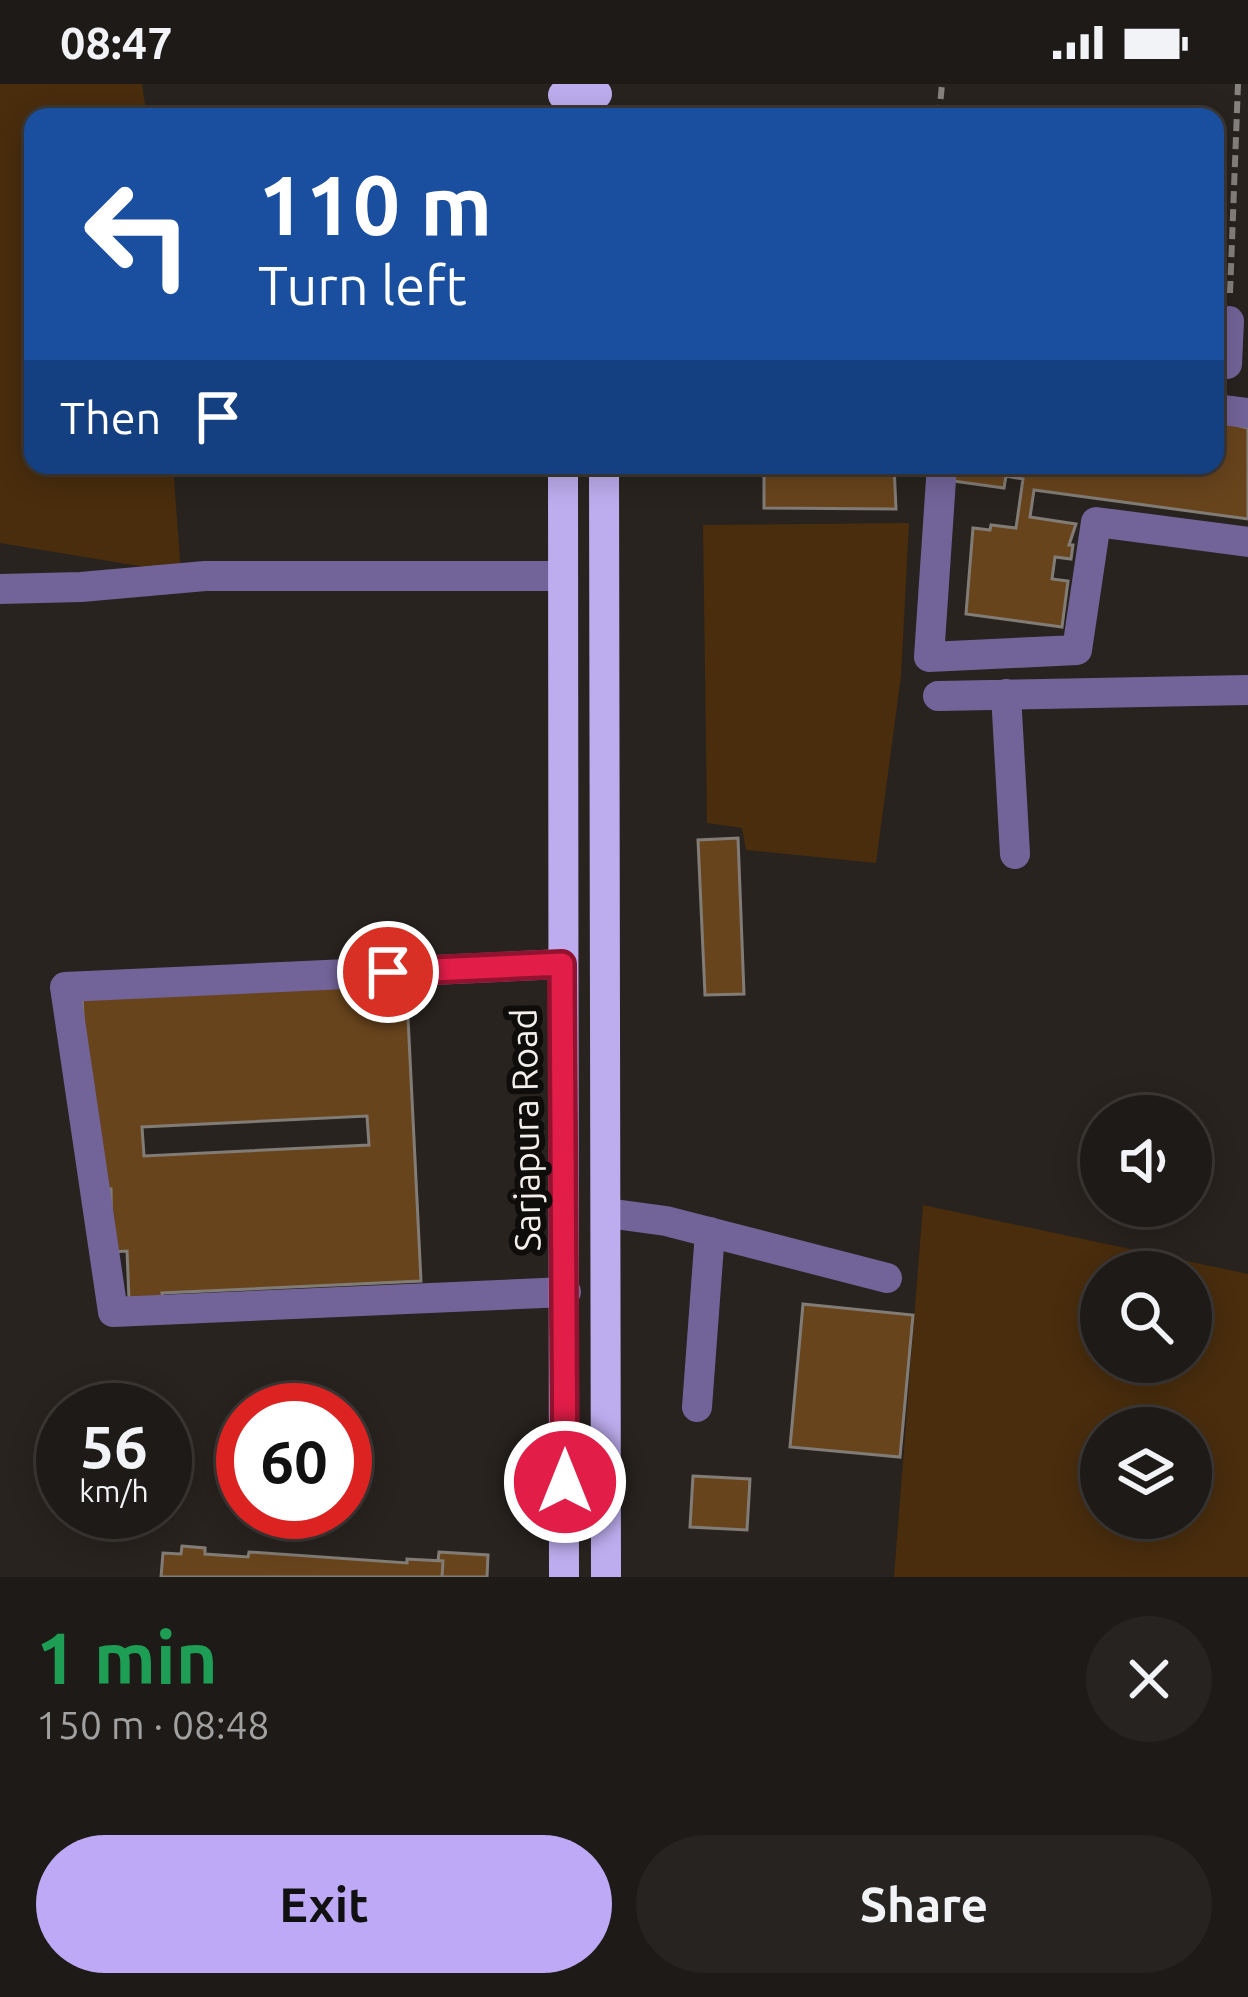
<!DOCTYPE html>
<meta charset="utf-8">
<style>
:root{--surface:#1e1a17;--page:#262320;--text:#f1f3f6;--muted:#a1a1a1;--line:#3c3836;--accent:#bda9f5}
body{margin:0;font-family:Ubuntu,sans-serif;background:var(--page);color:var(--text);height:100vh;display:flex;flex-direction:column;font-size:45px;white-space:nowrap}
*{box-sizing:border-box;margin:0}
p{font-size:39px;color:var(--muted)}
.icon{flex:none;width:66px;height:66px;fill:none;stroke:currentColor;stroke-width:2;stroke-linecap:round;stroke-linejoin:round}
.map{position:relative;height:1493px;overflow:hidden}
.panel{display:flex;flex-direction:column;background:var(--surface);flex:1}
.panel>*{flex:none}
.banner{position:absolute;left:24px;top:24px;width:1200px;height:366px;border-radius:24px;box-shadow:0 6px 30px #0003,0 0 0 3px var(--line);background:#1a4fa0;color:#fff;overflow:hidden}
.fabs{position:absolute;left:1080px;top:1011px;display:grid;gap:24px}
.fabs a{display:grid;place-items:center;width:132px;height:132px;border-radius:50%;background:var(--surface);box-shadow:0 6px 30px #0003,0 0 0 3px var(--line);font-size:60px}
.speed{position:absolute;left:36px;top:1299px;display:flex;gap:24px;font-size:60px;font-weight:700;text-align:center}
.speed>*{display:grid;place-content:center;width:156px;height:156px;border-radius:50%;background:var(--surface);box-shadow:0 6px 30px #0003,0 0 0 3px var(--line);line-height:1}
.speed small{font-size:30px;font-weight:400}
.speed .limit{border:18px solid #d22;background:#fff;color:#111}
.pin{position:absolute;display:grid;place-items:center;width:102px;height:102px;color:#fff;margin:-51px;border:6px solid #fff;border-radius:50%;box-shadow:0 3px 12px #0007}
.me{position:absolute;width:132px;margin:-66px;rotate:0deg;stroke-linejoin:round;filter:drop-shadow(0 0 9px #0008)}
.turn{display:flex;align-items:center;gap:42px;height:252px;padding:0 36px;font-size:54px}
.turn .icon{width:156px;height:156px;stroke-width:2.5}
.turn b{display:block;font-size:84px;line-height:102px}
.then{display:flex;align-items:center;height:114px;padding:0 36px;background:#0003;gap:24px;font-size:45px}
.round{display:grid;place-items:center;flex:none;width:126px;height:126px;border-radius:63px;background:var(--page)}
.summary{display:flex;align-items:center;justify-content:space-between;height:204px;padding:0 36px}
h1{font-size:72px;font-weight:700;line-height:90px;color:#1e9e55}
.action{display:flex;gap:24px;margin-top:auto;padding:24px 36px}
.action a{flex:1;height:138px;border-radius:72px;background:var(--accent);color:#111;font-size:48px;font-weight:700;line-height:138px;text-align:center}
.action a+a{background:var(--page);color:var(--text)}
.status{display:flex;justify-content:space-between;align-items:center;height:84px;padding:0 60px;background:var(--surface);direction:ltr}
.status svg{height:33px;fill:currentColor}
.map>svg:first-child{display:block}
.green{fill:#492d0d;fill-rule:evenodd}
.building{fill:#68441c;stroke:#827c76;stroke-width:3;fill-rule:evenodd}
.lines{fill:none;stroke-linecap:round;stroke-linejoin:round}
.path{stroke:#86827f;stroke-width:6;stroke-dasharray:12 6;stroke-linecap:butt}
.minor{stroke:#726499;stroke-width:30}
.major{stroke:#bdadee;stroke-width:30}
.route-casing{stroke:#92132f;stroke-width:30}
.route{stroke:#e11d48;stroke-width:21}
.labels{text-anchor:middle;dominant-baseline:central;stroke-width:12;stroke-linejoin:round;paint-order:stroke}
.street-label{font-size:36px;fill:#f2efec;stroke:#0f0d0b}
</style>
<div class="status"><b>08:47</b><svg viewBox="0 0 49 12"><path d="M0 12V9h3v3zM5 12V6h3v6zM10 12V3h3v9zM15 12V0h3v12zM26 1h20v11H26zM47 4h2v5h-2z"/></svg></div>
<div class="map">
<svg width="1248" height="1493" viewBox="0 0 1248 1493">
<rect width="100%" height="100%" fill="#28231f"/>
<path class="green" d="M 0,0 L 142,0 L 147,33 L 33,33 L 33,381 L 173,381 L 181,489 L 0,459 Z
M 909,439 L 901,592 L 876,779 L 746,766 L 742,744 L 707,739 L 703,441 Z
M 923,1121 L 1248,1190 L 1248,1493 L 894,1493 ZM 1101,1188 L 1191,1188 L 1191,1278 L 1101,1278 ZM 1101,1344 L 1191,1344 L 1191,1434 L 1101,1434 Z"/>
<path class="building" d="M 1215,336 L 1248,344 L 1248,435 L 1034,406 L 1030,433 L 1076,440 L 1069,461 L 1073,461 L 1071,475 L 1055,473 L 1052,495 L 1068,497 L 1062,543 L 966,530 L 973,444 L 990,446 L 991,441 L 1016,444 L 1023,395 L 1006,392 L 1004,404 L 953,397 L 956,382 L 1215,381 Z
M 764,381 L 894,381 L 896,425 L 764,424 Z
M 738,754 L 744,910 L 705,911 L 698,756 Z
M 406,893 L 421,1197 L 162,1209 L 163,1214 L 129,1215 L 127,1167 L 112,1168 L 111,1105 L 105,1105 L 88,1033 L 82,912 ZM 367,1032 L 369,1061 L 144,1072 L 142,1043 Z
M 803,1220 L 913,1231 L 900,1373 L 790,1363 Z
M 693,1392 L 750,1395 L 747,1446 L 690,1443 Z
M 182,1462 L 205,1464 L 205,1470 L 248,1473 L 249,1468 L 407,1479 L 407,1475 L 443,1477 L 442,1493 L 161,1493 L 163,1469 L 181,1470 Z
M 439,1468 L 488,1471 L 487,1493 L 442,1493 L 443,1477 L 438,1477 Z"/>
<g class="lines">
<path class="path" d="M 939,33 L 942,0
M 1230,209 L 1238,0"/>
<path class="minor" d="M 1227,280 L 1229,237
M 1215,325 L 1248,329
M 942,381 L 929,573 L 1077,566 L 1096,438 L 1248,458
M 0,505 L 81,503 L 205,492 L 563,492
M 1006,610 L 1015,770
M 938,612 L 1248,606
M 562,880 L 65,903 L 113,1228 L 566,1208
M 607,1129 L 666,1137 L 887,1194
M 697,1323 L 710,1148"/>
<path class="major" d="M 563,11 L 597,10
M 563,381 L 564,1493
M 604,381 L 606,1493"/>
</g>
<g class="lines">
<defs>
<path id="route" d="M 388,888 L 562,880 L 565,1398"/>
</defs>
<use href="#route" class="route-casing"/>
<use href="#route" class="route"/>
</g>
<g class="labels">
<g class="street-label">
<text transform="translate(525 1046) rotate(-91)">Sarjapura Road</text>
</g>
</g>
</svg>
<div class="fabs">
<a><svg class="icon" aria-label="sound" viewBox="0 0 24 24"><path d="M4 9h4l5-4v14l-5-4H4zM17 9q2 3 0 6"/></svg></a>
<a><svg class="icon" aria-label="search" viewBox="0 0 24 24"><circle cx="10" cy="10" r="6"/><path d="M15 15l6 6"/></svg></a>
<a><svg class="icon" aria-label="layers" viewBox="0 0 24 24"><path d="M12 4l9 5-9 5-9-5zM3 14l9 5 9-5"/></svg></a>
</div>
<div class="speed"><div>56<small>km/h</small></div><div class="limit">60</div></div>
<div class="pin" style="left:388px;top:888px;background:#d93025"><svg class="icon" aria-label="arrive" viewBox="0 0 24 24"><path d="M6 21V4h12l-3 4 3 4H6"/></svg></div>
<svg class="me" style="left:565px;top:1398px" viewBox="-20 -20 40 40"><circle r="17" fill="#e11d48" stroke="#fff" stroke-width="3"/><path d="M0-11L8 9 0 5-8 9z" fill="#fff"/></svg>
<div class="banner">
<div class="turn"><svg class="icon" aria-label="left" viewBox="0 0 24 24"><path d="M17 20v-9H6M10 6l-5 5 5 5"/></svg><div><b>110 m</b>Turn left</div></div>
<div class="then">Then<svg class="icon" aria-label="arrive" viewBox="0 0 24 24"><path d="M6 21V4h12l-3 4 3 4H6"/></svg></div>
</div>
</div>
<section class="panel">
<div class="summary"><div><h1>1 min</h1><p>150 m · 08:48</p></div><a class="round"><svg class="icon" aria-label="close" viewBox="0 0 24 24"><path d="M6 6l12 12M18 6L6 18"/></svg></a></div>
<div class="action"><a>Exit</a><a>Share</a></div>
</section>
